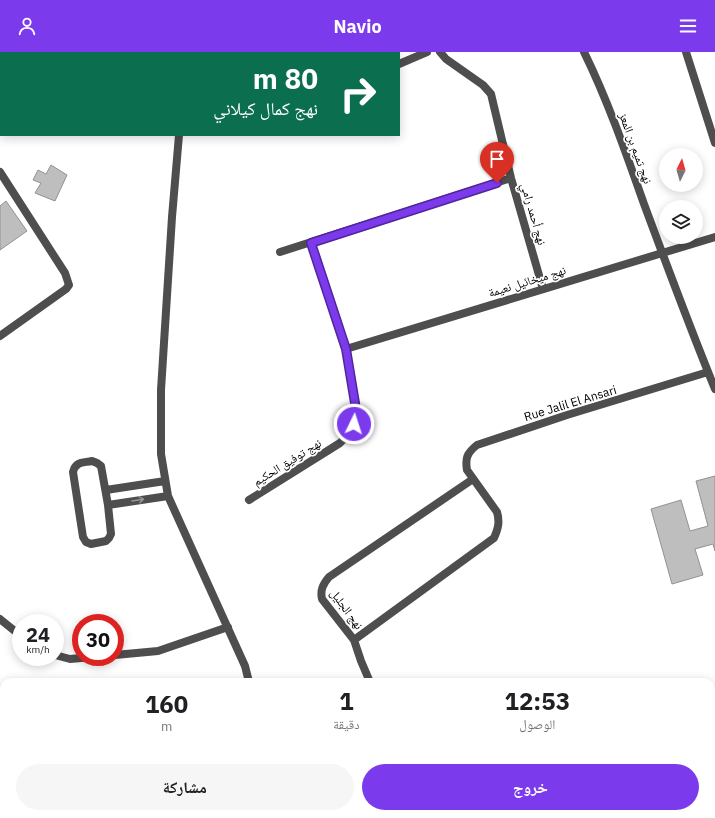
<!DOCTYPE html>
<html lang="ar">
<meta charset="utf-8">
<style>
:root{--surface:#fff;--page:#f6f6f6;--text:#202124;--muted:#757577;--accent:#7c3aed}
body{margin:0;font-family:"IBM Plex Sans","Noto Naskh Arabic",sans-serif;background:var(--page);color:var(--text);direction:rtl;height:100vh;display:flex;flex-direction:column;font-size:15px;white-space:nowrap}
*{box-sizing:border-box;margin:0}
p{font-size:13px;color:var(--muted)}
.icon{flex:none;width:22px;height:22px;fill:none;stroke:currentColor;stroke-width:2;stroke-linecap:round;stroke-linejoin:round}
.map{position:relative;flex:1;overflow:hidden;direction:ltr}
.side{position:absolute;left:0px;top:626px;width:715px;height:140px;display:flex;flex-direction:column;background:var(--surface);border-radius:12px 12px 0 0;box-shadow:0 2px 10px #0003;direction:rtl}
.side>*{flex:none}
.top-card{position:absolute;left:0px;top:0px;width:400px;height:84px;box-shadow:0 2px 10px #0003;direction:rtl;background:#0b6e4f;color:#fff;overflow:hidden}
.needle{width:26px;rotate:5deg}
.tools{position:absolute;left:659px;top:96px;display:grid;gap:8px}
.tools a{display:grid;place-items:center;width:44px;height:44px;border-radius:50%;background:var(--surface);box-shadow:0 2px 10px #0003;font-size:20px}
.speed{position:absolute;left:12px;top:562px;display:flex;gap:8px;font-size:20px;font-weight:700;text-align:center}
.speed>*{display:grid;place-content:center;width:52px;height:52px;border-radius:50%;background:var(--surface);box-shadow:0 2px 10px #0003;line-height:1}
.speed small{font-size:10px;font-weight:400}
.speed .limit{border:6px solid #d22;background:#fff;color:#111}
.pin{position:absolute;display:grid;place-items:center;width:34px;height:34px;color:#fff;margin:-41px -17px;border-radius:50% 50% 50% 0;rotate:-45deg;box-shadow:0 0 4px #0007}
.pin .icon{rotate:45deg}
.me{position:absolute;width:44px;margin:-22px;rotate:4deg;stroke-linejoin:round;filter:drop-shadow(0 0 3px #0008)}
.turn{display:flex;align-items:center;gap:14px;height:84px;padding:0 16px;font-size:18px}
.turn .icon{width:52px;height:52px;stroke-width:2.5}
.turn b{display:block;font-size:28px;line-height:34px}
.eta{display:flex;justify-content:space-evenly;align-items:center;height:68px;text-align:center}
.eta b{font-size:24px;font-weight:800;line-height:28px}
.action{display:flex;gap:8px;margin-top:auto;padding:8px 16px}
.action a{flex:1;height:46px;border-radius:24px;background:var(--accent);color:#fff;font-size:16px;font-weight:800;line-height:46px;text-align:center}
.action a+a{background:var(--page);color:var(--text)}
header{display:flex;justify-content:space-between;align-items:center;height:52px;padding:0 16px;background:var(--accent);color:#fff;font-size:18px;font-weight:800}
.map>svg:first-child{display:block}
.building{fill:#bebebe;stroke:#929292}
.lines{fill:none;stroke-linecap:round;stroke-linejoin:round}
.lane{stroke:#4e4e4e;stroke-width:8}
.street{stroke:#4e4e4e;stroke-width:8}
.secondary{stroke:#1b1b1b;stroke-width:8}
.oneway{stroke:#959595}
.route-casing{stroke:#51269a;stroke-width:10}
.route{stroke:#7c3aed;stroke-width:7}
.labels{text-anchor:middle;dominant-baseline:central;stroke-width:3.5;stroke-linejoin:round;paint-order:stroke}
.street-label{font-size:12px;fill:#000;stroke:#fff}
</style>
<header><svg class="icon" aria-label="menu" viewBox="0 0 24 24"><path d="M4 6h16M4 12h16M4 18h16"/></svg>Navio<svg class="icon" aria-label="person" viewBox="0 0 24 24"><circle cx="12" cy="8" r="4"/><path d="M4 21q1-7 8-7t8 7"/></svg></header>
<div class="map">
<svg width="715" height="766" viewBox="0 0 715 766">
<rect width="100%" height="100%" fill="#fff"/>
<path class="building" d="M 51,113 L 67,123 L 55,149 L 35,141 L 41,131 L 33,128 L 38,118 L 46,122 Z
M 6,149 L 27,179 L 0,198 L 0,154 Z
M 715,424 L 715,499 L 713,492 L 695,497 L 703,523 L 672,532 L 651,457 L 681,448 L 690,479 L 708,474 L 696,429 Z"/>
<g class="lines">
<path class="lane" d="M 11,0 L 11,1
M 31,1 L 31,0
M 184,1 L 184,0
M 0,62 L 1,59
M 179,83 L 172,165 L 161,338 L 161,402 L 168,444 L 245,614 L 249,630
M 0,120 L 65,221 L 69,233 L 66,237 L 0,284
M 92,409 L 97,411 L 101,414 L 108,453 L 111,482 L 109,486 L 106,489 L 91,492 L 86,490 L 83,485 L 73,420 C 76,409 83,411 92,409 Z
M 106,438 L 165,429
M 108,453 L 168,444
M 0,567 L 21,584
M 55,603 L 70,607 L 93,605
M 115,603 L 158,599 L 228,575"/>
<path class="street" d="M 440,0 L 446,7 L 483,33 L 491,42 L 511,126 L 543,237
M 584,0 C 608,49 626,101 644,152 C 667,214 690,276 715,337
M 686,0 L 715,91
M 399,12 L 427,0
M 280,200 L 511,126
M 346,297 L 715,185
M 473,427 L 329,525 C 323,532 320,538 322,547 L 354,588 L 494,486 C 498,477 500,470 497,460 L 467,418 C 465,406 467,401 477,393 L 567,363 L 708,320
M 249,448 L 340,391 L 350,381 L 354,372 L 356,362 L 355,351 L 346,297 L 311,191
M 354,588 L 361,609 L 370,630"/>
<path class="secondary" d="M 480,762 L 484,766
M 507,762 L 511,766
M 43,766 L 66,762
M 189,766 L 213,762"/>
</g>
<defs><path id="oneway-shaft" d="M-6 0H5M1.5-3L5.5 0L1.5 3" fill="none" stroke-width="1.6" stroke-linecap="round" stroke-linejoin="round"/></defs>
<use class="oneway" href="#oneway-shaft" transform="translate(138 448) rotate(-9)"/>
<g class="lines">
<defs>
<path id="route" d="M 354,372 L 356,362 L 355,351 L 346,297 L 311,191 L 497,131"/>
</defs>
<use href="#route" class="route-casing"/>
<use href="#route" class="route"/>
</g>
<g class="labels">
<g class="street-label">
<text transform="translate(636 96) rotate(70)">نهج تميم بن المعز</text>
<text transform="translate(534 162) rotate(74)">نهج أحمد رامي</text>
<text transform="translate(527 229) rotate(-17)">نهج ميخائيل نعيمة</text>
<text transform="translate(570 351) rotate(-17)">Rue Jalil El Ansari</text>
<text transform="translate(287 410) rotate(-32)">نهج توفيق الحكيم</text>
<text transform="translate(347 557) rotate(54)">نهج الجليل</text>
</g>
</g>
</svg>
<div class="tools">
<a><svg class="needle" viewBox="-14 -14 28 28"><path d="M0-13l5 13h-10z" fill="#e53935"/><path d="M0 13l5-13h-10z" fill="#757577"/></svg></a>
<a><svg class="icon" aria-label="layers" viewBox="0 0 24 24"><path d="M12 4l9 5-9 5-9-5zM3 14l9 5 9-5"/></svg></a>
</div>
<div class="speed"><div>24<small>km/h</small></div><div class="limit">30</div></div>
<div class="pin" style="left:497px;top:131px;background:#d93025"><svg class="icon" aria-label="arrive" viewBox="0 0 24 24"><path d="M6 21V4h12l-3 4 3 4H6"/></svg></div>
<svg class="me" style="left:354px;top:372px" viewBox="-20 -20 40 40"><circle r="17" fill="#7c3aed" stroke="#fff" stroke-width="3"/><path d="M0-11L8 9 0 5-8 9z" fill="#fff"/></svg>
<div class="top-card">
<div class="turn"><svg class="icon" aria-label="right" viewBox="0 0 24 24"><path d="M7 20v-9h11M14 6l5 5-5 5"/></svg><div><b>80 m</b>نهج كمال كيلاني</div></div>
</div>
<section class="side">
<div class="eta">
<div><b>12:53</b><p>الوصول</p></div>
<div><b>1</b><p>دقيقة</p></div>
<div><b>160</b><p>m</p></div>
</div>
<div class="action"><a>خروج</a><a>مشاركة</a></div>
</section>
</div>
